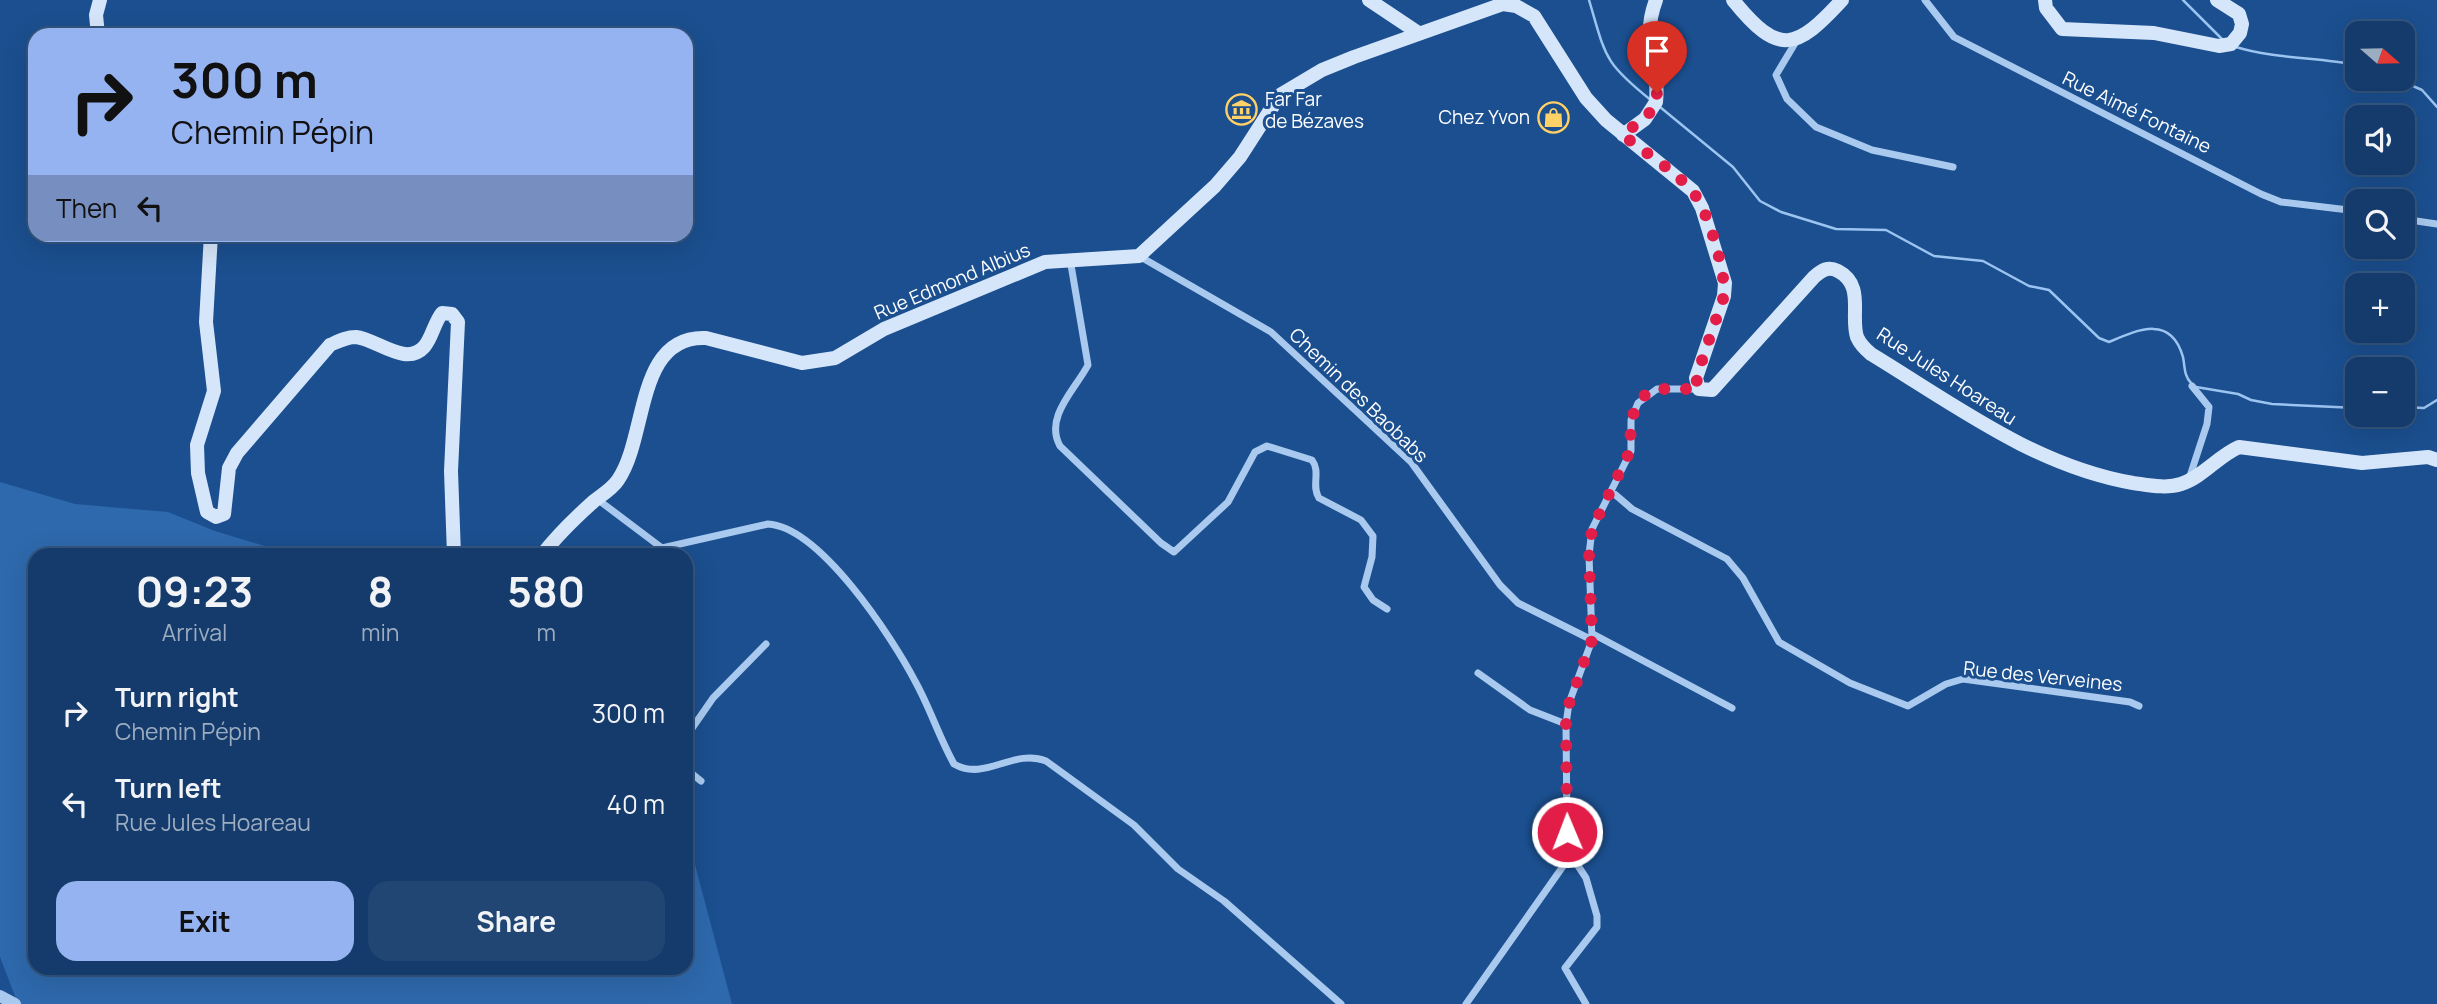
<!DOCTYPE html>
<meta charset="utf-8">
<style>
:root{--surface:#143b6b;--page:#214673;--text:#f1f3f6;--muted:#9dadc1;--line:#33557e;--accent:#95b2f1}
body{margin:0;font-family:Manrope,sans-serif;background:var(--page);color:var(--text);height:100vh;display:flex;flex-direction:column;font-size:26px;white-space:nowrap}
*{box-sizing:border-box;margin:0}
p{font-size:23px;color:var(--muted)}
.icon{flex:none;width:38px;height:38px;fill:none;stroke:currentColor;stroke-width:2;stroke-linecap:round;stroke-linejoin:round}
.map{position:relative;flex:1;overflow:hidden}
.panel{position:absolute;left:28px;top:548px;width:665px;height:427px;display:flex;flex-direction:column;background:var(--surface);border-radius:21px;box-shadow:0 7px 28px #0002,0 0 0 2px var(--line)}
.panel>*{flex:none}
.hud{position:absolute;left:28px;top:28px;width:665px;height:214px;border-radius:21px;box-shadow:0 7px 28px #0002,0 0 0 2px var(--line);background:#95b2f1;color:#111;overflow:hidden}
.needle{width:46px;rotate:110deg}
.fabs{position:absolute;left:2345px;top:21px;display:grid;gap:14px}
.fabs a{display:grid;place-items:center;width:70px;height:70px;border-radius:14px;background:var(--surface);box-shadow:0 7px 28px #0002,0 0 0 2px var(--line);font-size:35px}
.pin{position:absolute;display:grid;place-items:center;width:60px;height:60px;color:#fff;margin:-72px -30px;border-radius:50% 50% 50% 0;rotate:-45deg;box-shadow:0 0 7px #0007}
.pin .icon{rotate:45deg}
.me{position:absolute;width:77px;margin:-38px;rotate:359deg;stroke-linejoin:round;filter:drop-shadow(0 0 5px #0008)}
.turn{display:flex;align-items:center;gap:24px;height:147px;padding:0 28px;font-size:32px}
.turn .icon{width:91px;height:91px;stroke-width:2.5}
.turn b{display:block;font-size:49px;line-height:60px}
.then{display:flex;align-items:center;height:66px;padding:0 28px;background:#0003;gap:14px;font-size:26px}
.eta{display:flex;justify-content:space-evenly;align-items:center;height:119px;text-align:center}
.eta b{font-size:42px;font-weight:700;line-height:49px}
.cta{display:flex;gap:14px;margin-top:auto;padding:14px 28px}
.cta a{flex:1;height:80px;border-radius:21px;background:var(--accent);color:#111;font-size:28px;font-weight:700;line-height:80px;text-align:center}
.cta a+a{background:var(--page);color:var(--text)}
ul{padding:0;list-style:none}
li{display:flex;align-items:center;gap:21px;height:91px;padding:0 28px}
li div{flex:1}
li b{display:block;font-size:26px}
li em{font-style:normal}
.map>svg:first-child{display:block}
.green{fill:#2e69ad}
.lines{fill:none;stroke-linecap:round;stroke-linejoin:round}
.stream{stroke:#9cc4f0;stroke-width:2.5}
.minor{stroke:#a9c9ee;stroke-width:7}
.tertiary{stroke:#a9c9ee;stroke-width:12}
.secondary{stroke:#d6e6fa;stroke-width:14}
.route{stroke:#e11d48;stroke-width:12;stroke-dasharray:0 21.6}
.labels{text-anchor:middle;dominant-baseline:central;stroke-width:6;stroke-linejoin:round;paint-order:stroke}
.poi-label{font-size:19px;fill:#fff;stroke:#1b4f8f;text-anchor:start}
.street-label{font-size:19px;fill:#fff;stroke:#1b4f8f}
</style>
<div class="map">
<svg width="2437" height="1004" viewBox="0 0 2437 1004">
<rect width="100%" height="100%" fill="#1b4f8f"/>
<path class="green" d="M 0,482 L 75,504 L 168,512 L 215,531 L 294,555 L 35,555 L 35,968 L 686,968 L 686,831 L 732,1004 L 18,1004 L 0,957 Z"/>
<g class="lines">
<path class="stream" d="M 1589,0 C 1606,57 1603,62 1652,101
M 2183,0 L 2222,39
M 2236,47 C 2275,59 2317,57 2357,65
M 2397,79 L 2422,90 L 2437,107
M 1660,107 L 1733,167 L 1760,201 L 1781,212 L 1836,229 L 1886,230 L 1934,256 L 1983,261 L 2029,286 L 2049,290 L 2099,338 L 2109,342 C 2137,330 2171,314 2183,357 C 2185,367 2184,376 2191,383
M 2196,387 L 2238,394 L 2251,400 L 2272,404 L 2357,408
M 2403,407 L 2424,408 L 2437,400"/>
<path class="minor" d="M 1925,0 L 1954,37 L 2261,194 L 2281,202 L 2357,211
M 1797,40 L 1776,75 L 1787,99 L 1816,127 L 1872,150 L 1953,167
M 2403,219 L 2437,224
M 1139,256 L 1271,332 L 1411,462 L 1500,585 L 1518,603 L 1592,640
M 1070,259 L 1088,365 C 1075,390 1044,417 1060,446 L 1161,543 L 1174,552 L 1228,502 L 1255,452 L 1267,446 L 1312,460 C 1321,472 1311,486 1319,498 L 1361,520 L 1373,536 L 1372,557 L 1364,587 L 1373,600 L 1387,609
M 2189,479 L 2207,424 L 2209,407 L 2192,386
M 1611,491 L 1632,509 L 1727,559 L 1743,578 L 1779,642 L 1850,683 L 1908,706 L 1946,684 L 1963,679 L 2130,702 L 2139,706
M 597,499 L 662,548 L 665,555
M 662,548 L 768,524 C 820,527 892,637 915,681 C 930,708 939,737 954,764 C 985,782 1013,748 1046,761 L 1134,825 L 1178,869 L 1224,901 L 1341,1004
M 1593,634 L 1732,708
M 1478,673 L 1530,710 L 1566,724
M 686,737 L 713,698 L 766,644
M 686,769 L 701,781
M 1466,1004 L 1571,855
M 1586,1004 L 1565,968 L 1597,927 L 1597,916 L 1586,878 L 1571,855 L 1567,832 L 1566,724 L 1569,703 L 1592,640 L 1589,555 L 1592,529 L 1631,451 L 1631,420 L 1638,403 L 1657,389 L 1699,389"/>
<path class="tertiary" d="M 0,996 L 15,1004"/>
<path class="secondary" d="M 1369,0 L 1417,32
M 1733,0 C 1779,57 1796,50 1842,0
M 2045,0 L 2046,8 L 2062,29 L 2154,33 L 2219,46 L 2231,44 L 2240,33 L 2242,24 L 2239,14 L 2217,0
M 98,35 L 96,15 L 100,0
M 1623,135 L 1645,119 L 1656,102 C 1660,64 1640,42 1656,0
M 211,234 L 206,322 L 214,391 L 197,445 L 198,473 L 207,512 L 216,517 L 224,514 L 229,468 L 237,453 L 330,345 C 339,341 346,337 356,337 C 376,339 406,367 424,347 C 432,338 434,323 442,313 L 452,314 L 458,322 L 451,471 L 454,555
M 542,555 C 558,534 575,518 594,501 C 602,495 613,488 618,480 C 648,437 635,335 706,338 L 802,363 L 835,358 L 884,329 L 1045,262 L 1139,256 L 1215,186 L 1240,157 L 1280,95 L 1322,70 L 1354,57 L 1503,4 L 1516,6 L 1534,16 L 1586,98 L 1606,120 L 1693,191 L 1702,208 L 1725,283 L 1724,296 L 1696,378 L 1699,389 L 1712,390 L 1814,277 C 1822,270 1828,266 1838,271 C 1865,285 1850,315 1857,337 C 1860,344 1865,349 1871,354 C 1955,405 2035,466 2133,483 C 2148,485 2166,489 2181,484 C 2203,477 2218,456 2239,447 L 2362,463 L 2428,457 L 2437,460"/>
</g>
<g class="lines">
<path class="route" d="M 1567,832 L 1566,724 L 1569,704 L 1592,640 L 1589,555 L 1592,529 L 1630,451 L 1631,420 L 1638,403 L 1647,393 L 1657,389 L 1699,389 L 1696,378 L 1724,296 C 1726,272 1708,209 1692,191 C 1674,170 1645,153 1623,135 L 1653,110 L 1657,93"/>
</g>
<defs>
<symbol id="museum-ring" viewBox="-11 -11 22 22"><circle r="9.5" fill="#1b4f8f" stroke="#ffd166" stroke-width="1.5"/><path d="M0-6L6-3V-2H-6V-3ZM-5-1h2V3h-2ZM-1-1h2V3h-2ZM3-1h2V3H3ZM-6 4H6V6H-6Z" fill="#ffd166"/></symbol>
<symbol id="shop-ring" viewBox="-11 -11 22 22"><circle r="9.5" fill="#1b4f8f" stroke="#ffd166" stroke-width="1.5"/><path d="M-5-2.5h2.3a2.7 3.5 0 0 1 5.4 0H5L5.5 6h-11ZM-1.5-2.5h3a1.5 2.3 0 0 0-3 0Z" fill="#ffd166"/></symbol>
</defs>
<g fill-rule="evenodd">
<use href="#museum-ring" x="1224" y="92" width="35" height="35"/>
<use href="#shop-ring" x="1536" y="100" width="35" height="35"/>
</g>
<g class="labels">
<g class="poi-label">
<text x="1265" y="99">Far Far<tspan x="1265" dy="22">de Bézaves</tspan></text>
<text x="1530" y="117" text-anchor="end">Chez Yvon</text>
</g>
<g class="street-label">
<text transform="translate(2137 112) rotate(26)">Rue Aimé Fontaine</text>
<text transform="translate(952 281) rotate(-23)">Rue Edmond Albius</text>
<text transform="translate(1947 376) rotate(33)">Rue Jules Hoareau</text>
<text transform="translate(1359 395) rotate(44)">Chemin des Baobabs</text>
<text transform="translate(2043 676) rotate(6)">Rue des Verveines</text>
</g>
</g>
</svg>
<div class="fabs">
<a><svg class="needle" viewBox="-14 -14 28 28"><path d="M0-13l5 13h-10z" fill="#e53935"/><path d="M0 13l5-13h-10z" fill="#9dadc1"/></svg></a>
<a><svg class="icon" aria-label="sound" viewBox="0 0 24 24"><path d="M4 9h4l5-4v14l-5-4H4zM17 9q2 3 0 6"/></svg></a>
<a><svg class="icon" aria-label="search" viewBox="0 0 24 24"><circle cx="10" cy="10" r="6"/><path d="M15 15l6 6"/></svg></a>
<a>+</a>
<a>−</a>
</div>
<div class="pin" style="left:1657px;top:93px;background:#d93025"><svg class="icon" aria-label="arrive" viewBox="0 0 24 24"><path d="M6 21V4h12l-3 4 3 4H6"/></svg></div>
<svg class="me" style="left:1567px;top:832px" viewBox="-20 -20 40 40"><circle r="17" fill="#e11d48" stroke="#fff" stroke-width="3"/><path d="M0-11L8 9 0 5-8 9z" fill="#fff"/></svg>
<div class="hud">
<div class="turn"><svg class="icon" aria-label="right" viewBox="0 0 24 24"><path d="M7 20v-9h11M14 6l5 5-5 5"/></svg><div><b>300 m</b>Chemin Pépin</div></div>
<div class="then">Then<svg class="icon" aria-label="left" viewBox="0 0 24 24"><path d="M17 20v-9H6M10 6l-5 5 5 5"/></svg></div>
</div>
<section class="panel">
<div class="eta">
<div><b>09:23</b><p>Arrival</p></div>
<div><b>8</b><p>min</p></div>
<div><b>580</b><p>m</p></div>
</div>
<ul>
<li><svg class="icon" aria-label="right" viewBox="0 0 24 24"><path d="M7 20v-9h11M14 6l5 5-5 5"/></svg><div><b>Turn right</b><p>Chemin Pépin</p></div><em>300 m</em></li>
<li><svg class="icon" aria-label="left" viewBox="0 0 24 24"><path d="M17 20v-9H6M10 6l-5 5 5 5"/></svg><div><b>Turn left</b><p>Rue Jules Hoareau</p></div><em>40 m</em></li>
</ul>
<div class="cta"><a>Exit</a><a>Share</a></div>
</section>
</div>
